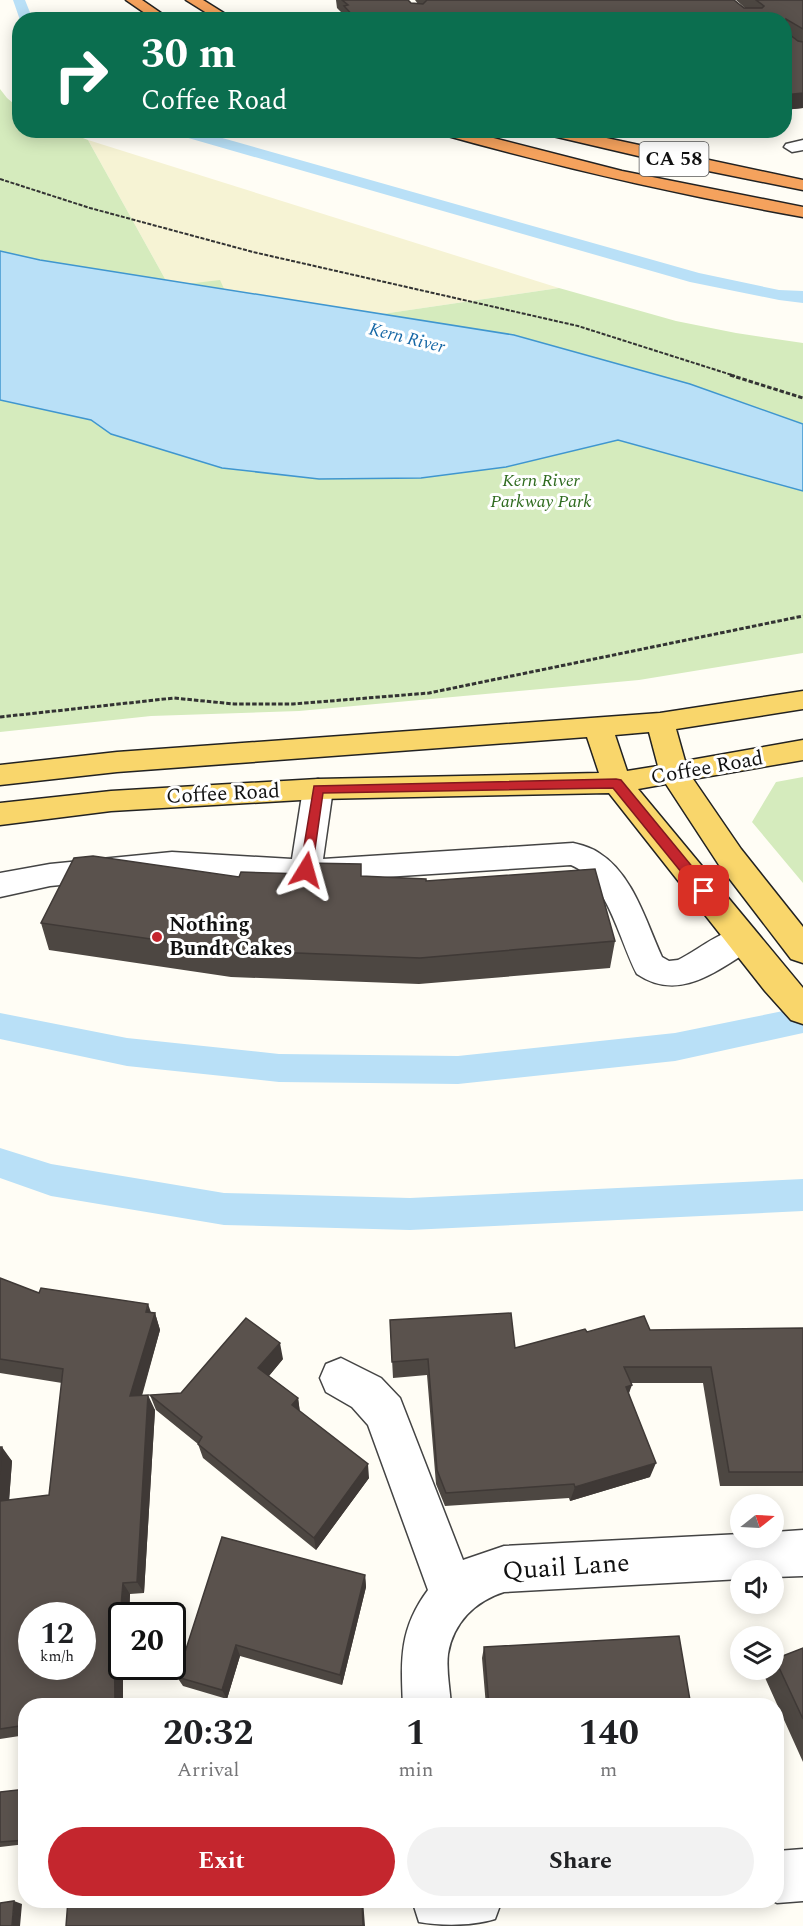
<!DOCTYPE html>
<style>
:root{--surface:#fff;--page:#f2f2f2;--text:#202124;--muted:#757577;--accent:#c4262e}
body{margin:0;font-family:Spectral,serif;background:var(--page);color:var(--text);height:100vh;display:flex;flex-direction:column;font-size:22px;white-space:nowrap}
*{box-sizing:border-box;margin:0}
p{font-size:20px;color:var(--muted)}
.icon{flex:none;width:33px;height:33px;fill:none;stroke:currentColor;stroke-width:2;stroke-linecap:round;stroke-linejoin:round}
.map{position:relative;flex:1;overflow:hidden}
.drawer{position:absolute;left:18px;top:1698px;width:766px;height:210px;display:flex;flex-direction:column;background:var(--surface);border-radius:24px;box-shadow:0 3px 15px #0003}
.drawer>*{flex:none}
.banner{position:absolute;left:12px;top:12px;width:780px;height:126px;border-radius:24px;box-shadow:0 3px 15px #0003;background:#0b6e4f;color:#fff;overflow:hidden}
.needle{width:39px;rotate:72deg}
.controls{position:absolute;left:730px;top:1494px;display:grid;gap:12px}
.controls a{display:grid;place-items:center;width:54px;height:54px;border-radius:50%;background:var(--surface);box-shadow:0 3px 15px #0003;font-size:30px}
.speed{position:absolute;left:18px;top:1602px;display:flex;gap:12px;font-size:30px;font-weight:700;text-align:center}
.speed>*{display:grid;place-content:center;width:78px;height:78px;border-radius:50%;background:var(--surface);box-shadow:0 3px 15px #0003;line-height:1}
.speed small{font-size:15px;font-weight:400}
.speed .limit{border:3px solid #111;border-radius:9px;background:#fff;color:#111}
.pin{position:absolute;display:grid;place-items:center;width:51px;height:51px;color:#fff;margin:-26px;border-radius:12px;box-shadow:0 3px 9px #0006}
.me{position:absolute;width:66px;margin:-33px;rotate:8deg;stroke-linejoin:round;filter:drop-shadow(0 0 4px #0008)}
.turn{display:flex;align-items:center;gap:21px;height:126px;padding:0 30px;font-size:27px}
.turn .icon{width:78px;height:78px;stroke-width:2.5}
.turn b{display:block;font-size:42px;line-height:51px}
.eta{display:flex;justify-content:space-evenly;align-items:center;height:102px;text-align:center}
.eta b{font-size:36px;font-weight:700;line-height:42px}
.cta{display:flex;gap:12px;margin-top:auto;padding:12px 30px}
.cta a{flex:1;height:69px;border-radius:36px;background:var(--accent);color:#fff;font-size:24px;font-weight:700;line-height:69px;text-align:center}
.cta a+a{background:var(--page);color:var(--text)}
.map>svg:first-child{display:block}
.farmland{fill:#f6f3d4}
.green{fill:#d5ebbd}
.water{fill:#b9e0f7;stroke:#3f96cf;stroke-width:1.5}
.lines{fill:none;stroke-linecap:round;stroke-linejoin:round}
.canal{fill:#b9e0f7;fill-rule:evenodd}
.minor-casing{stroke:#444;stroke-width:3}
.major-casing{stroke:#222;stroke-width:3}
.highway-casing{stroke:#222;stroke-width:3}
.path-far1{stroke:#333;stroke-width:2;stroke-dasharray:4 1.5;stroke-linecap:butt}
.path{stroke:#333;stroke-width:3;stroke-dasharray:4.5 2;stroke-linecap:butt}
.minor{fill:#fff;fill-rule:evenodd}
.major{fill:#f9d66b;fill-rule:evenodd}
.highway{fill:#f5a25d;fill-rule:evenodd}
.wall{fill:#4d4742}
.shaded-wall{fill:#3f3936}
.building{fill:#5a524d;stroke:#3f3936;stroke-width:1.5;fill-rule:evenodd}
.route{fill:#c4262e;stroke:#7f191e;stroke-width:1.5}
.poi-dot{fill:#c4262e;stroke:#fff;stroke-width:2}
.labels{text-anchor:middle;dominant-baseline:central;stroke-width:6;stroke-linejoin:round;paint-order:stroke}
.far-water-label{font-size:18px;font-style:italic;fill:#1768a6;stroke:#fff}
.far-park-label{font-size:18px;font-style:italic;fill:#2f6b1f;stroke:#fff}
.shield{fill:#fff;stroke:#585858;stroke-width:1.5}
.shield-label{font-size:20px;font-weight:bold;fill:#111}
.street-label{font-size:21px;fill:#111;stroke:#fff}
.poi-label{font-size:21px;font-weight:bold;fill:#111;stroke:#fff;text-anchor:start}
.near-street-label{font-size:26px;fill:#111;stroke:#fff}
</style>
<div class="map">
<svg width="803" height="1926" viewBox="0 0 803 1926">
<rect width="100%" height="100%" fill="#fffdf5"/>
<path class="farmland" d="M 88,140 L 559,288 L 245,334 L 169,286 Z"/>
<path class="green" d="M 0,89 L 7,98 L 19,108 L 20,130 L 65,131 L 88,140 L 169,286 L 220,280 L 245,334 L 559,288 L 676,321 L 736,333 L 803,343 L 803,653 L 639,680 L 299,711 L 151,716 L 0,732 Z
M 803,777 L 803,883 L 752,822 L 776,782 Z"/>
<path class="water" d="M 0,251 L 40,260 L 514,335 L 690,384 L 803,424 L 803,491 L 618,440 L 506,467 L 421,478 L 319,479 L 222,468 L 111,434 L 91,420 L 0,400 Z"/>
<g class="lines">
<path class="canal" d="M 13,0 L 25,0 L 33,20 L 20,20 Z
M 169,130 L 194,130 L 699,273 L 779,290 L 803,291 L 803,303 L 779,300 L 690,282 L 171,133 Z
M 803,1007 L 803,1033 L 675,1061 L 458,1084 L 279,1082 L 127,1066 L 0,1039 L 0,1013 L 127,1038 L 279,1054 L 458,1056 L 675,1033 Z
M 0,1148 L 51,1164 L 224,1193 L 410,1198 L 803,1179 L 803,1211 L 410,1230 L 224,1225 L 51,1196 L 0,1178 Z"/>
<defs>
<path id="minor" d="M 803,140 L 803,150 L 792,152 L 784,147 L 786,144 Z
M 318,779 L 328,782 L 333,789 L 323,859 L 573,843 C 582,845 592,848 599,853 C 633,874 646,922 662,957 L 669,961 L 678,960 C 701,949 729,922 754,930 L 759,939 L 754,948 C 717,970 680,1003 637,974 C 620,942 607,879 571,865 L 306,882 L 172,874 L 50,886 L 0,897 L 0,873 L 50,864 L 172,852 L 292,859 L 303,789 L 308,782 Z
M 341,1358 L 381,1378 L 400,1398 L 463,1560 L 504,1546 L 741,1534 L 741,1538 L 774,1538 L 774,1532 L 803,1530 L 803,1576 L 774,1577 L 774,1570 L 741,1570 L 741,1579 L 504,1592 C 475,1601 453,1623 448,1654 C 446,1670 450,1689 451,1706 L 403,1706 C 401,1660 399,1629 428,1590 L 368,1425 L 352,1407 L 326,1392 L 320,1378 L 326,1364 Z
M 803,1849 L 803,1901 L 777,1903 L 771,1900 L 777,1900 L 777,1851 Z
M 412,1900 L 502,1900 L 495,1919 C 472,1926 442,1926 419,1922 Z"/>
<path id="major" d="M 803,691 L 803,709 L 676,729 L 685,761 L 803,740 L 803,760 L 693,779 L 741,849 L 803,927 L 803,963 L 791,959 L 719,865 L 666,784 L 638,789 L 803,988 L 803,1024 L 791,1020 L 765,991 L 609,793 L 318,799 L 111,811 L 0,825 L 0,803 L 111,791 L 318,779 L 599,773 L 587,737 L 117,772 L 0,785 L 0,765 L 117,752 L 660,713 ZM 649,732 L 658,766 L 627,771 L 615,735 Z"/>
<path id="highway" d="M 126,0 L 142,0 L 171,20 L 155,20 Z
M 186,0 L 203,0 L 235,20 L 218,20 Z
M 435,130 L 462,130 L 622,171 L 803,207 L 803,217 C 680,195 558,167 437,133 Z
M 538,130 L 569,130 L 803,180 L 803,190 L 664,162 L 540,133 Z"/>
</defs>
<use href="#minor" class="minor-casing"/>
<use href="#major" class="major-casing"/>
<use href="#highway" class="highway-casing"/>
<path class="path-far1" d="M 0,179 L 90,208 L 253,252 L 578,326 L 735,376"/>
<path class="path" d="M 730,375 L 803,398
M 0,717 L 174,698 L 234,704 L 293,704 L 429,693 L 803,616"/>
<use href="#minor" class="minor"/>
<use href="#major" class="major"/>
<use href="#highway" class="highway"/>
</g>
<path class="wall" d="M 336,0 L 408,0 L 411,3 L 418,4 L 415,0 L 734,0 L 745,8 L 736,0 L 803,0 L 803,108 L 784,110 L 784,20 L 344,20 L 344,15 L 337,8 Z
M 362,876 L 426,881 L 615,941 L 610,968 L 419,984 L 231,977 L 49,950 L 41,923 L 239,877 Z
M 0,1278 L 39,1293 L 155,1313 L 160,1330 L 142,1396 L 155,1410 L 144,1593 L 130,1594 L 129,1616 L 122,1616 L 122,1666 L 123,1666 L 123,1706 L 26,1706 L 26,1735 L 0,1739 L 0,1447 L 12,1461 L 9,1500 L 49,1495 L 62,1383 L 0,1373 Z
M 390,1320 L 515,1348 L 587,1332 L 803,1328 L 803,1486 L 720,1486 L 703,1383 L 631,1383 L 629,1393 L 650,1477 L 570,1501 L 569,1498 L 445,1506 L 436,1484 L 427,1375 L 393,1378 Z
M 283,1359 L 269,1376 L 298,1398 L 300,1412 L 369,1478 L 316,1550 L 203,1458 L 198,1444 L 156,1410 L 150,1395 L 181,1393 Z
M 365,1575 L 366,1587 L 342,1685 L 240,1656 L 227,1699 L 183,1686 L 177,1677 Z
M 484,1647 L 691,1706 L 486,1706 L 482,1658 Z
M 803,1648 L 803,1762 L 762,1671 L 764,1670 L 774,1670 L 774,1660 L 775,1659 Z
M 26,1789 L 26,1844 L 0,1847 L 0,1792 Z"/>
<path class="shaded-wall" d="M 803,93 L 803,108 L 784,110 L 784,95 Z
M 148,1304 L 153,1318 L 155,1313 L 160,1330 L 137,1411 L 130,1396 Z
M 280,1343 L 283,1359 L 262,1384 L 258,1368 Z
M 632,1385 L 626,1401 L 626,1387 Z
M 148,1395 L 155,1410 L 144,1593 L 137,1582 Z
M 298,1398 L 300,1414 L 292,1405 Z
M 2,1447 L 12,1461 L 8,1515 L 0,1504 L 0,1475 Z
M 656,1463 L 650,1477 L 570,1501 L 575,1487 Z
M 368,1464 L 369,1478 L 316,1550 L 314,1538 Z
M 365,1575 L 366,1587 L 342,1685 L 340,1675 Z
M 123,1583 L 130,1594 L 129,1616 L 127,1616 L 121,1606 Z
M 114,1607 L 122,1617 L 122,1666 L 123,1666 L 123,1706 L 115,1706 Z
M 236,1645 L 240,1656 L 227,1699 L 222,1690 Z
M 362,1900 L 363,1900 L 365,1926 L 363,1926 Z
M 14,1901 L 22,1904 L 20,1926 L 12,1926 Z"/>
<path class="building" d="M 342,0 L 408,0 L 411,3 L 423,4 L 427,0 L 734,0 L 744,8 L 762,8 L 764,6 L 756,0 L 803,0 L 803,29 L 786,19 L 785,31 L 798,41 L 803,42 L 803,93 L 784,95 L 784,20 L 357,20 L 344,6 L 348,5 Z
M 93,856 L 239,877 L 241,872 L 305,874 L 306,863 L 361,864 L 361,876 L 426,879 L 426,881 L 595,869 L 615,941 L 420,958 L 226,950 L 41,923 L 74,858 Z
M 0,1278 L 39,1293 L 41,1288 L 148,1304 L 146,1312 L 155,1313 L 130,1396 L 148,1395 L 137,1582 L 123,1583 L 121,1606 L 114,1607 L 115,1706 L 26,1706 L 26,1725 L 0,1729 L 0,1501 L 49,1495 L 63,1369 L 0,1359 ZM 32,1616 L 82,1616 L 82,1666 L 32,1666 Z
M 511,1313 L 515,1348 L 585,1329 L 587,1332 L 644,1316 L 650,1330 L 803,1328 L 803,1472 L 729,1472 L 711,1367 L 624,1367 L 632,1385 L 626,1387 L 656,1463 L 575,1487 L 574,1484 L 446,1493 L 437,1470 L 428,1359 L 392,1362 L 390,1320 Z
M 246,1318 L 280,1343 L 258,1368 L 298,1398 L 292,1405 L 368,1464 L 314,1538 L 198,1444 L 202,1437 L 150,1395 L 181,1393 Z
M 0,1447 L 2,1447 L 0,1475 Z
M 222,1537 L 365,1575 L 340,1675 L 236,1645 L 222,1690 L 177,1677 Z
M 679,1636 L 691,1706 L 489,1706 L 484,1647 Z
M 803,1648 L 803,1719 L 775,1659 Z
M 26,1789 L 26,1840 L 0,1842 L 0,1792 Z
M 68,1900 L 362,1900 L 363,1926 L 66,1926 Z
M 14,1901 L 12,1926 L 0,1926 L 0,1903 Z"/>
<path class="route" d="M 616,779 L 621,780 L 709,887 L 710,891 L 709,894 L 699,894 L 613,788 L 323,793 L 312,870 L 306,875 L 300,870 L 314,786 Z"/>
<circle class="poi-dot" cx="157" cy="937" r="6"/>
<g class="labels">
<g class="far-water-label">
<text transform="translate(407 338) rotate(14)">Kern River</text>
</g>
<g class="far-park-label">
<text x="541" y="480">Kern River<tspan x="541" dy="21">Parkway Park</tspan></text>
</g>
<rect class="shield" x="639.5" y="142" width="69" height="34" rx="4.5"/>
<g class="shield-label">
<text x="674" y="159">CA 58</text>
</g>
<g class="street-label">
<text transform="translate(707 768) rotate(-10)">Coffee Road</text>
<text transform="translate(223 794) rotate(-3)">Coffee Road</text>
</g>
<g class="poi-label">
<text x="169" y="925">Nothing<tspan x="169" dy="24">Bundt Cakes</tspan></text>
</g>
<g class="near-street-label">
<text transform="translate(566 1567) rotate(-4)">Quail Lane</text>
</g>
</g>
</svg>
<div class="controls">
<a><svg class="needle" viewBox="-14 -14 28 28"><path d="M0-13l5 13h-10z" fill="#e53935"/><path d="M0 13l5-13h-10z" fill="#757577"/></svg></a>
<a><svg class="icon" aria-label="sound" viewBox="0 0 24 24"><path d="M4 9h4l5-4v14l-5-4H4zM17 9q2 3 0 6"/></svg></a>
<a><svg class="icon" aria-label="layers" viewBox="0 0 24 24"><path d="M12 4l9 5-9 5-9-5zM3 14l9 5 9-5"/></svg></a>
</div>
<div class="speed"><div>12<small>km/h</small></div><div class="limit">20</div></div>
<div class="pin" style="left:704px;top:891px;background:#d93025"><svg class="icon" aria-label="arrive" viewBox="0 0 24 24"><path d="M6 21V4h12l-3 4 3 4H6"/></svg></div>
<svg class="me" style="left:306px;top:870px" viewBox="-20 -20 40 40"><path d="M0-17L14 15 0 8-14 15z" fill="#c4262e" stroke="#fff" stroke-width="4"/></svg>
<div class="banner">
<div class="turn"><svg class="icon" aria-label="right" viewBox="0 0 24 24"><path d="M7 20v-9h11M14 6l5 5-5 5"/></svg><div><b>30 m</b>Coffee Road</div></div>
</div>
<section class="drawer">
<div class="eta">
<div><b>20:32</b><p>Arrival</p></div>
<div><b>1</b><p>min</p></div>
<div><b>140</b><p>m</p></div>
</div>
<div class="cta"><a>Exit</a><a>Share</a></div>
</section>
</div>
